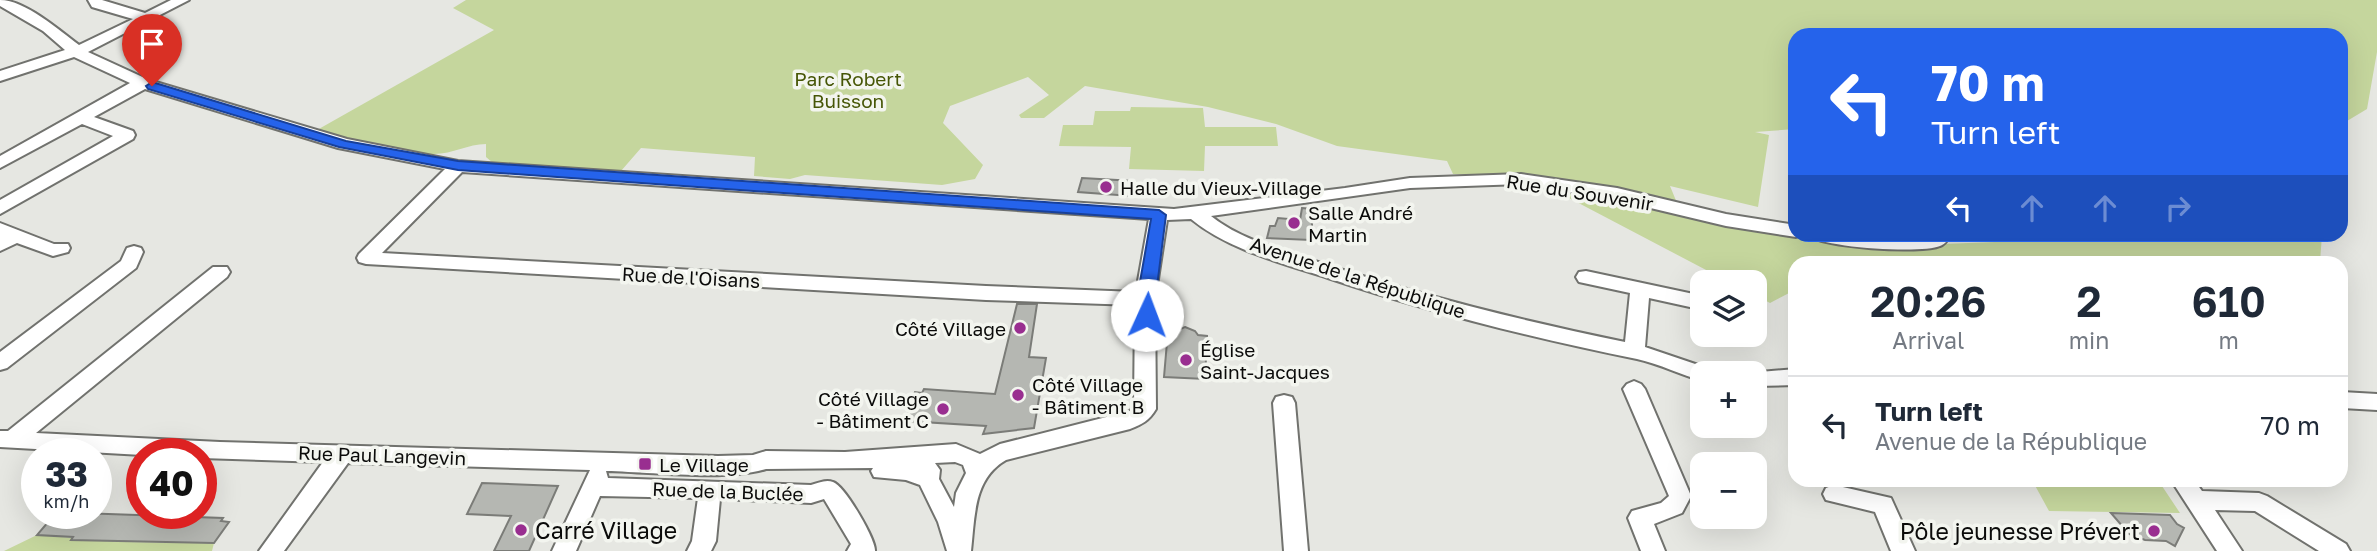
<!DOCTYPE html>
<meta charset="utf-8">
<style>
:root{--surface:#fff;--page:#f6f6f7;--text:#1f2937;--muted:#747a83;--line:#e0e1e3}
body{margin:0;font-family:"Golos Text",sans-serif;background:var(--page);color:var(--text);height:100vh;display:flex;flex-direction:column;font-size:26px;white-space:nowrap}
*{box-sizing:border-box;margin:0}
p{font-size:23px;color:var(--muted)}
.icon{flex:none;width:38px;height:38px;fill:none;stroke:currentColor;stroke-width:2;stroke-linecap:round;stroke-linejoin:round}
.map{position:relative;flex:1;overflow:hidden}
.drawer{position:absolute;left:1788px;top:256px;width:560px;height:231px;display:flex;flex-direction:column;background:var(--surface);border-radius:21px;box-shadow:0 7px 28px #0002}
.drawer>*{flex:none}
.top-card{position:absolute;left:1788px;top:28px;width:560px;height:214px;border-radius:21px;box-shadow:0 7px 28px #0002;background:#2563eb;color:#fff;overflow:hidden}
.tools{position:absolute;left:1690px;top:270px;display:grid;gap:14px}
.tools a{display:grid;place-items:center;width:77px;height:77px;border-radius:14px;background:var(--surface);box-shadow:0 7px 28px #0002;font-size:35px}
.speed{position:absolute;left:21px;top:438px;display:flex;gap:14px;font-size:35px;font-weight:700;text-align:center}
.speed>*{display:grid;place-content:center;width:91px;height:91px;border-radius:50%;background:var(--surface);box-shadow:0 7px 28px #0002;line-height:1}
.speed small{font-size:18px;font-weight:400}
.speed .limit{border:10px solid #d22;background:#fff;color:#111}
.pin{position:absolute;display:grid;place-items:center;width:60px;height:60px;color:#fff;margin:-72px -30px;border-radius:50% 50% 50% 0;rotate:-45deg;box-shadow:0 0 7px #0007}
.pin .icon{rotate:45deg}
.me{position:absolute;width:77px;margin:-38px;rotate:2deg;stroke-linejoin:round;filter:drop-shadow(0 0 5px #0008)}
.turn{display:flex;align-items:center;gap:24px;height:147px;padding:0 28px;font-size:32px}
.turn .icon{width:91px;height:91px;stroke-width:2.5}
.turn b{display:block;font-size:49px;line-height:60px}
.lanes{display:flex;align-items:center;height:66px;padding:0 28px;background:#0003;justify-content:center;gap:35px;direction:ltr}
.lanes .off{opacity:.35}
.eta{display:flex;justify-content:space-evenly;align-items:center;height:119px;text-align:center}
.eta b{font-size:42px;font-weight:600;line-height:49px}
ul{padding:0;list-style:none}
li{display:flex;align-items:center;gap:21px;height:98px;padding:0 28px;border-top:2px solid var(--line)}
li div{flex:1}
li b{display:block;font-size:26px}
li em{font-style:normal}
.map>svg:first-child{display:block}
.green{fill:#c5d69d}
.building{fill:#b5b7b2;stroke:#7b7c78;stroke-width:2}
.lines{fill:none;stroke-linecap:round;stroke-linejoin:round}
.minor-casing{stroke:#71726e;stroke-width:4}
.minor{fill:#fff;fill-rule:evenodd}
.route{fill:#2563eb;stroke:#184099;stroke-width:2}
.poi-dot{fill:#992e90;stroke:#f3f5ef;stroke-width:2.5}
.labels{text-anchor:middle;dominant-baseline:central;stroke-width:7;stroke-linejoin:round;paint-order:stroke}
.park-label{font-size:19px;fill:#465606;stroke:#f3f5ef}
.poi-label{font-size:19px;fill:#0b0b0a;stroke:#f3f5ef;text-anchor:start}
.street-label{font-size:19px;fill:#0b0b0a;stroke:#f3f5ef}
.near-poi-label{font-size:23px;fill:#0b0b0a;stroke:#f3f5ef;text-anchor:start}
</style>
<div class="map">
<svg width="2377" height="551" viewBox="0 0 2377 551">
<rect width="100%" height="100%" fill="#e6e7e2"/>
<path class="green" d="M 466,0 L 2377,0 L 2377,52 L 2367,109 L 2342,124 L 2342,35 L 1796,35 L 1795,129 L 1755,132 L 1769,135 L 1758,207 L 1670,186 L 1677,203 L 1550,180 L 1453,174 L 1447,161 L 1337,146 L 1276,124 L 1208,107 L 1085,86 L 1044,118 L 1021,118 L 1019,115 L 1049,95 L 1028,77 L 950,106 L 943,123 L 983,165 L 975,179 L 942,185 L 805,175 L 790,179 L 754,176 L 755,157 L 641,148 L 621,171 L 503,165 L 493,163 L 486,157 L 486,144 C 468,144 453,154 434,154 C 395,156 354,142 317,130 L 494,30 L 453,8 Z
M 1131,107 L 1203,108 L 1205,127 L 1276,127 L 1278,146 L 1205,146 L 1204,171 L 1129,169 L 1131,147 L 1059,146 L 1063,125 L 1093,125 L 1095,111 L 1130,111 Z
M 1548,187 L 1756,229 L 1864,247 L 2198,234 L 2322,235 L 2320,262 L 1796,262 L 1795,290 L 1770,303 L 1755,295 L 1755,282 L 1729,282 Z
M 2032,480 L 2158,480 L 2180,513 L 2049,511 Z
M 37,535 L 125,542 L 214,543 L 212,551 L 4,551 Z"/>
<path class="building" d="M 1082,178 L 1134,181 L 1131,196 L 1078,192 Z
M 1302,208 L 1313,209 L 1311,240 L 1267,238 L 1270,226 L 1275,226 L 1278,218 L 1300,220 Z
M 1017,304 L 1037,304 L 1029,357 L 1046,358 L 1034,428 L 983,434 L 986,426 L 906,421 L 915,392 L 922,393 L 924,389 L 995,394 Z
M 1185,327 L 1195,331 L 1198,335 L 1207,336 L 1205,379 L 1164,377 L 1167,342 L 1158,338 Z
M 482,483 L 558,486 L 529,551 L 494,551 L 511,516 L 467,514 Z
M 79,513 L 223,518 L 221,521 L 229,522 L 214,543 L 71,540 L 73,537 L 37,535 L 54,515 L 77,515 Z
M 2111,513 L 2170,515 L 2177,524 L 2184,528 L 2175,546 L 2166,541 L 2145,540 L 2129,534 Z"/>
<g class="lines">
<defs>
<path id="minor" d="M 0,0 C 25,0 59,30 79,45 L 133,19 L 92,7 L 88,0 L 102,0 L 145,13 L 171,0 L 189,0 L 88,52 L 149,80 L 347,139 L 458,161 L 1174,209 L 1345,188 L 1410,178 L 1521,174 L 1617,188 L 1726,214 L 1796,225 L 1796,234 L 1803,234 L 1796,237 L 1726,226 L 1617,200 L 1521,184 L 1410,188 L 1211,216 C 1242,241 1288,252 1324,264 C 1423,296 1523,321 1625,342 L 1630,293 L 1579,282 L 1576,277 L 1579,272 L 1586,271 L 1703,296 L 1703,308 L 1699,309 L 1649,298 L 1645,347 L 1710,369 L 1713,373 L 1703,373 L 1703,381 C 1681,375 1660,364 1637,359 C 1533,338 1429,312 1328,278 C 1282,263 1229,250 1191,219 L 1167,220 L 1155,299 L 1156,409 C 1149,421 1142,424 1130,429 L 1006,460 C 973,479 975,517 971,551 L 947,551 L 938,522 L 920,485 L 906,480 L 874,477 L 871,471 L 873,468 L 766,469 C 727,481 650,472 606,471 L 608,478 L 811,485 C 818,483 826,479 833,482 C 845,486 876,540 875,551 L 847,551 L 851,544 L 824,499 L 811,503 L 720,499 L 716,541 L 711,551 L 687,551 L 692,541 L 698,498 L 600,496 L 576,551 L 552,551 L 590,470 L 348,463 L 284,551 L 259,551 L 323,462 L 201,458 L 201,453 L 142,455 L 0,447 L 0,431 L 8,431 L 213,267 L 227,267 L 230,272 L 227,277 L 36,433 L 220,442 L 718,456 L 753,455 L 766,451 L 845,452 L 956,444 L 980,454 L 1000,444 L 1130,411 L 1134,407 L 1135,305 L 986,300 L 366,264 L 359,262 L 357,258 L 359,254 L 445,169 L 338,148 L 145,89 L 94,117 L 133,131 L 135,135 L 133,139 L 0,214 L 0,200 L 113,136 L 82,124 L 0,168 L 0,156 L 130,83 L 74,57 L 0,81 L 0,71 L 65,50 L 43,31 L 0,6 ZM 462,172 L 1149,219 L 1136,292 L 986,286 L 382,253 ZM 955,462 L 963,465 L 966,473 L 956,493 L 954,507 L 939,479 L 940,470 L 935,463 Z
M 0,223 L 54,244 L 68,244 L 70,248 L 68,252 L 53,256 L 17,243 L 0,251 Z
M 1807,234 L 1926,238 L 1932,234 L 1951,234 C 1948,239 1946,244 1940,246 C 1923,254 1818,248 1807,234 Z
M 134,246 L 141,248 L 143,252 L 136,268 L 7,368 L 0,370 L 0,352 L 121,261 L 127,248 Z
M 1796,369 L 1796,385 L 1755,386 L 1755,373 L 1748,373 Z
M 1634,381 L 1641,384 L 1645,389 L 1691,496 L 1682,513 L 1654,524 L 1665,551 L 1641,551 L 1628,518 L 1632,511 L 1661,503 L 1669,496 L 1623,389 L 1627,384 Z
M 2342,392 L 2377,394 L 2377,410 L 2342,408 Z
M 1284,395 L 1292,397 L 1295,403 L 1308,551 L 1284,551 L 1273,403 L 1276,397 Z
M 2171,480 L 2194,480 L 2202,491 L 2259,493 L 2267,496 L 2346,544 L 2350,551 L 2319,551 L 2255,511 L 2215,510 L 2242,551 L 2217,551 Z
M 1834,485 L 1891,498 L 1915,551 L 1891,551 L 1875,512 L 1826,500 L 1823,494 L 1826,488 Z"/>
</defs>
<use href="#minor" class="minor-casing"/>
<use href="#minor" class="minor"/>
</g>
<path class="route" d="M 152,82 L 346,141 L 458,161 L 1159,210 L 1166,215 L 1153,319 L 1141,319 L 1137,299 L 1151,219 L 458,170 L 339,147 L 148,89 L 146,86 Z"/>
<g class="poi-dot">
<circle cx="1106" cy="187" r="7"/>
<circle cx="1294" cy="223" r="7"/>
<circle cx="1020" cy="328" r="7"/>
<circle cx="1186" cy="360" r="7"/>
<circle cx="1018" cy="395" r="7"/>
<circle cx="943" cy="409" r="7"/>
<rect x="638" y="457" width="14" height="14" rx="3.5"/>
<circle cx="521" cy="530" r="7"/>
<circle cx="2154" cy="531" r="7"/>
</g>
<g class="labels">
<g class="park-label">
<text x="848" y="78">Parc Robert<tspan x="848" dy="22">Buisson</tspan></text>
</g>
<g class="poi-label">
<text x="1120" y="187">Halle du Vieux-Village</text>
<text x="1308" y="212">Salle André<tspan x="1308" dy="22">Martin</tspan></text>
<text x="1006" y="328" text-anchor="end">Côté Village</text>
<text x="1200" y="349">Église<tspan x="1200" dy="22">Saint-Jacques</tspan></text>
<text x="1032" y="384">Côté Village<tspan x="1032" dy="22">- Bâtiment B</tspan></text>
<text x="929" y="398" text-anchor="end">Côté Village<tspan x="929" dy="22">- Bâtiment C</tspan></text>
<text x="659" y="464">Le Village</text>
</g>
<g class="street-label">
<text transform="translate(1580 192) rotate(9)">Rue du Souvenir</text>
<text transform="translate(691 277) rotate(3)">Rue de l'Oisans</text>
<text transform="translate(1358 277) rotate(18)">Avenue de la République</text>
<text transform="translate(382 455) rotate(2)">Rue Paul Langevin</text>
<text transform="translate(728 491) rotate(2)">Rue de la Buclée</text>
</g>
<g class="near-poi-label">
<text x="535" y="530">Carré Village</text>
<text x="2140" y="531" text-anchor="end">Pôle jeunesse Prévert</text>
</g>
</g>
</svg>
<div class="tools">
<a><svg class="icon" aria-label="layers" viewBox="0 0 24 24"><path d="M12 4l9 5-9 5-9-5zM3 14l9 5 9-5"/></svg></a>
<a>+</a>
<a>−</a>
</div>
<div class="speed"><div>33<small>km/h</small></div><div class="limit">40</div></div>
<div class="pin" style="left:152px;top:86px;background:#d93025"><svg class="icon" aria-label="arrive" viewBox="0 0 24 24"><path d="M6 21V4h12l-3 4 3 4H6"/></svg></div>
<svg class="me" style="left:1147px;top:315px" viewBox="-20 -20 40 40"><circle r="19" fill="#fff"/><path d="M0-13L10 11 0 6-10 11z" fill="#2563eb"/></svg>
<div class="top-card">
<div class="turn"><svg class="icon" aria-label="left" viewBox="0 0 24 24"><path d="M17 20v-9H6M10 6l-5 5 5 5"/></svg><div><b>70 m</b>Turn left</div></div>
<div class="lanes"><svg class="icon" aria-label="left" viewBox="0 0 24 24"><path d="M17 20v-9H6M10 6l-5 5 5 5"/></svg><svg class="icon off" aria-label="ahead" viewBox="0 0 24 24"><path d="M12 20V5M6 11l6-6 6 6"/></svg><svg class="icon off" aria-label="ahead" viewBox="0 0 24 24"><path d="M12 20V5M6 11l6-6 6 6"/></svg><svg class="icon off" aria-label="right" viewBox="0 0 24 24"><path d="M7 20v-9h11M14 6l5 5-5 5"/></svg></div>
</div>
<section class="drawer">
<div class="eta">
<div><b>20:26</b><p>Arrival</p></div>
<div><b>2</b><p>min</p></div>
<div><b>610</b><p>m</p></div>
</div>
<ul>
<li><svg class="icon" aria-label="left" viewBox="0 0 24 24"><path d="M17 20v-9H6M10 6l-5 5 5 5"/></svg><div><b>Turn left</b><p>Avenue de la République</p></div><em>70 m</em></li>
</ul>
</section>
</div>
